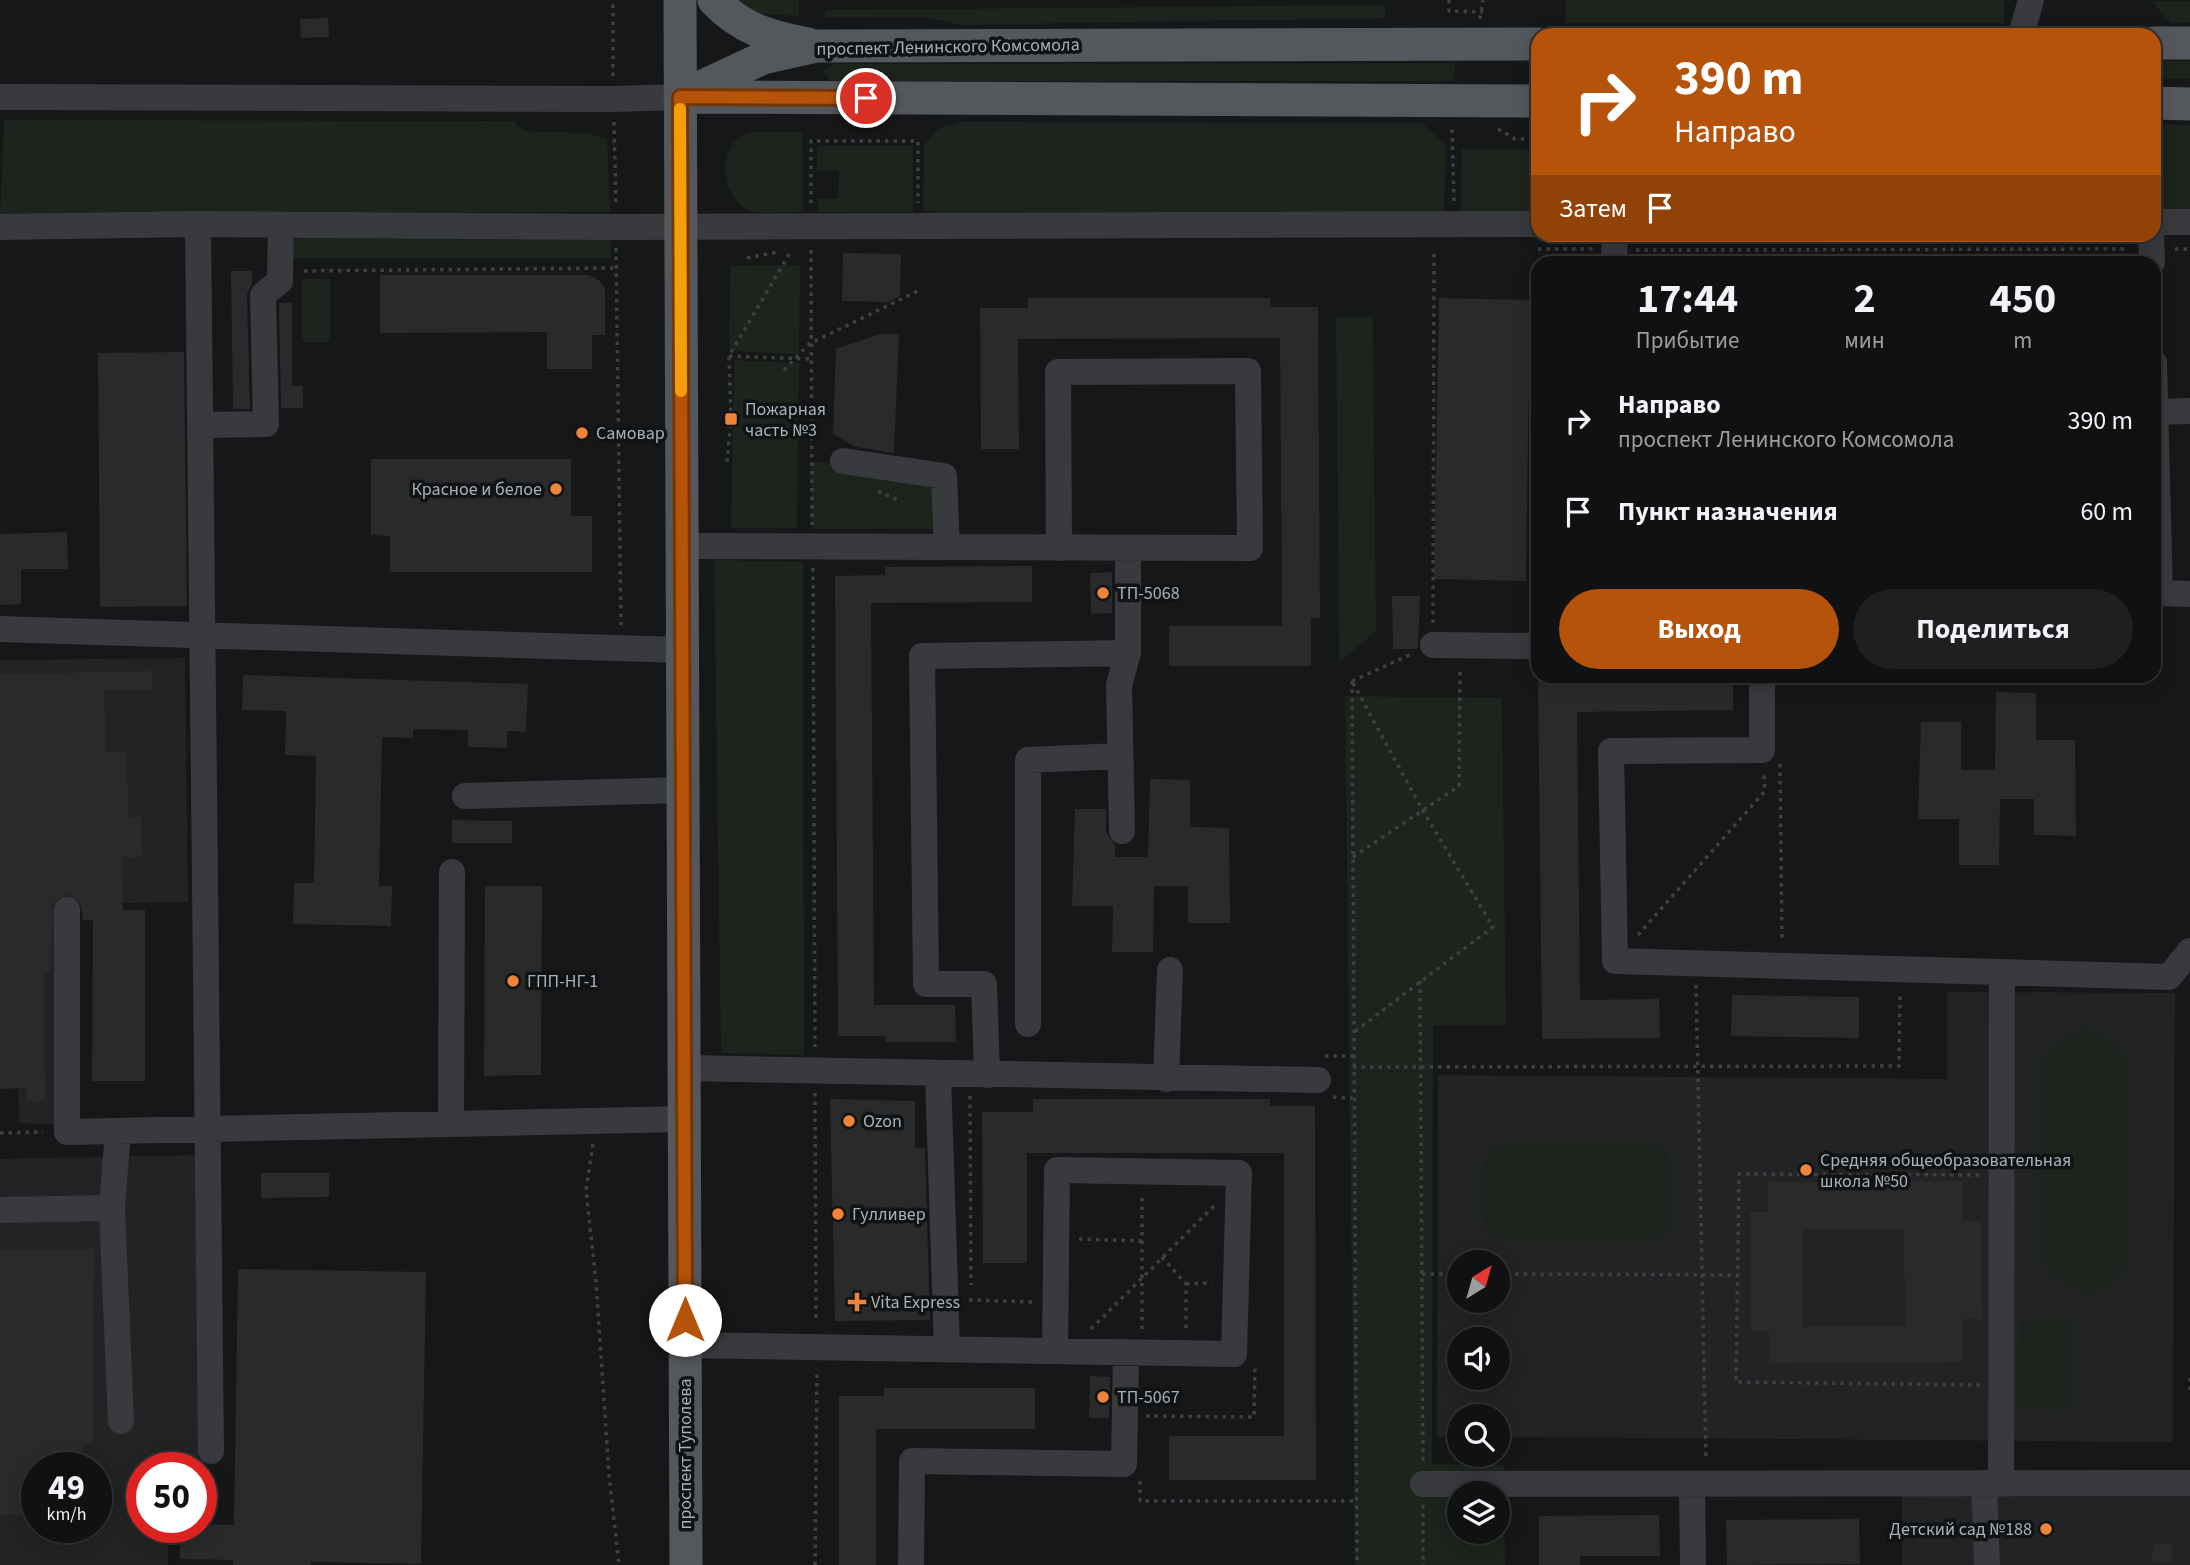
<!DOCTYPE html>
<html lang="ru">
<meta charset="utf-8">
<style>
:root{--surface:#101112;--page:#1e1f20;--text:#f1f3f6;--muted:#9c9d9f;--line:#303132;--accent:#b45309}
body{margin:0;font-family:"Source Sans 3",sans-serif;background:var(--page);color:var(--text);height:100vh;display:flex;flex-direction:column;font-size:26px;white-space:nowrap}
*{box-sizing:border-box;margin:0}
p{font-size:23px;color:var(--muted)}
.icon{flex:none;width:38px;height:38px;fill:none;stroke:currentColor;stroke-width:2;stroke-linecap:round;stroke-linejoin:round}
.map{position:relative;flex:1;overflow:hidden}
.details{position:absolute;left:1531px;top:256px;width:630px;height:427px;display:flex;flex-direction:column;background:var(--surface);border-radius:21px;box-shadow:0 4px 18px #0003,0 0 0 2px var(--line)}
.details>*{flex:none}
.hud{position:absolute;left:1531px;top:28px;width:630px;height:214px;border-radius:21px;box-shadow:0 4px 18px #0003,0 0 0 2px var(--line);background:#b45309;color:#fff;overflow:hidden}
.needle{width:46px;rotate:37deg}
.tools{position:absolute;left:1447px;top:1250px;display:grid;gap:14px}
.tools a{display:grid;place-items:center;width:63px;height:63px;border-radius:50%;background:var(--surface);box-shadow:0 4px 18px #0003,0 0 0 2px var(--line);font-size:35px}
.speed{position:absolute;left:21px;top:1452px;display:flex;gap:14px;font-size:35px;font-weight:700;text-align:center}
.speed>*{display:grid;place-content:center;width:91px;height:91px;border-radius:50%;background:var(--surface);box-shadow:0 4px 18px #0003,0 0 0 2px var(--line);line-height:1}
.speed small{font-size:18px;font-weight:400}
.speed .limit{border:10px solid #d22;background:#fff;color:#111}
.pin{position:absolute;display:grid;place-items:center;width:60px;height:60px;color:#fff;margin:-30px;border:4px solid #fff;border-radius:50%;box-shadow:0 2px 7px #0007}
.me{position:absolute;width:77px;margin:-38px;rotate:0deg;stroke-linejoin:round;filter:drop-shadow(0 0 5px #0008)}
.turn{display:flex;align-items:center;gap:24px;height:147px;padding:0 28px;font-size:32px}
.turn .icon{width:91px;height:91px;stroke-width:2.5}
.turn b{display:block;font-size:49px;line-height:60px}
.then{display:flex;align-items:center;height:66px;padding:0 28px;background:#0003;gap:14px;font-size:26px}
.eta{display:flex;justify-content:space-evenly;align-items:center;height:119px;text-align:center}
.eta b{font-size:42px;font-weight:700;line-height:49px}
.action{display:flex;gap:14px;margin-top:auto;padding:14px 28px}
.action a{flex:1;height:80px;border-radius:42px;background:var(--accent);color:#fff;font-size:28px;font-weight:700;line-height:80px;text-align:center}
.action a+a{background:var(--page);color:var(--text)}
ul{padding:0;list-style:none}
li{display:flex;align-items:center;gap:21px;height:91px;padding:0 28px}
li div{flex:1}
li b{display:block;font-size:26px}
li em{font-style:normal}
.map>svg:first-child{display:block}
.built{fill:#222325;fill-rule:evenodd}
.green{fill:#1d231d;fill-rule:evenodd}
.building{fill:#292a2c;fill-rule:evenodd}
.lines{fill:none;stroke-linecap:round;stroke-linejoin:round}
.path{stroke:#3e4144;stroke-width:3.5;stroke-dasharray:3.5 5;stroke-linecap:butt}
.minor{stroke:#383a3d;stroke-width:26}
.major{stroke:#54585c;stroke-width:33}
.route-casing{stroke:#753606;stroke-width:18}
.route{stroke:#b45309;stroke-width:12}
.slow{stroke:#f59e0b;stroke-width:12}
.poi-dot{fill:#ed843a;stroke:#111213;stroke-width:2.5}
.labels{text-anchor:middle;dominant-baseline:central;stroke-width:7;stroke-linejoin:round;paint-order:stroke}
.street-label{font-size:18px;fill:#a9b1b8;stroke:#111213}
.poi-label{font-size:18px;fill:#a9b1b8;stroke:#111213;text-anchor:start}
</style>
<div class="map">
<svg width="2190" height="1565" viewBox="0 0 2190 1565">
<rect width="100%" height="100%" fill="#161718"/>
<path class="built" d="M 185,658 L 188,902 L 74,904 L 77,1125 L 19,1123 L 16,1013 L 0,1013 L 0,660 Z
M 1947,992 L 2175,993 L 2173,1442 L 1498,1437 L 1498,1416 L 1460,1416 L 1459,1437 L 1437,1437 L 1438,1075 L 1947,1079 ZM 1460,1262 L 1498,1262 L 1498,1300 L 1460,1300 ZM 1460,1339 L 1498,1339 L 1498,1377 L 1460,1377 Z
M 197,1155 L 200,1457 L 168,1458 L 167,1468 L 142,1468 L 142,1528 L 168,1528 L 168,1565 L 0,1565 L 0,1159 ZM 37,1468 L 96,1468 L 96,1528 L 37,1528 Z
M 1902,1490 L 2190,1492 L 2190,1565 L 1902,1565 Z"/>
<path class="green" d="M 737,0 L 799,0 L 799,16 L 759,14 Z
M 1566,0 L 2004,0 L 2004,23 L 1566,23 Z
M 2152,1 L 2190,1 L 2190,22 L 2171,23 Z
M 1385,5 L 1385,18 L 959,25 L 928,17 L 825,17 L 825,10 Z
M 2154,61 L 2190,61 L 2190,79 L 2154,79 Z
M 1455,63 L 1454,81 L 835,81 L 830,80 L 824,73 L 826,68 L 835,64 Z
M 4,120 L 515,121 L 523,131 L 587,133 L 607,139 L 610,212 L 0,214 Z
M 961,122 L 1422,123 L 1446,146 L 1444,215 L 980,220 L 923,210 L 924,145 L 939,128 Z
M 2154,124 L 2190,125 L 2190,211 L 2154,211 Z
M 802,132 L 803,212 C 788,211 762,216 748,210 C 721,198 716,144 747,134 C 763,129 786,133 802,132 Z
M 817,146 L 913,146 L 913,212 L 818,212 L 818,199 L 838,199 L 839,171 L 817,170 Z
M 1462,149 L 1538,150 L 1538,213 L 1461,212 Z
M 610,234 L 611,258 L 289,258 L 289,242 L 307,235 Z
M 800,265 L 799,354 L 729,351 L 730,266 Z
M 302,279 L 330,279 L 330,342 L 302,342 Z
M 1336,317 L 1373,317 L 1376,631 L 1339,663 Z
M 734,360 L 799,363 L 797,528 L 731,528 Z
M 811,461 L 932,477 L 936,529 L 812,529 Z
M 714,560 L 803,562 L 804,1055 L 721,1053 Z
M 1345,696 L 1502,698 L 1506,1025 L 1433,1025 L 1432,1464 L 1504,1465 L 1505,1565 L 1355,1565 ZM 1460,1493 L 1498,1493 L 1498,1531 L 1460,1531 Z
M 2086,1029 C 2110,1036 2121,1047 2129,1070 L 2130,1246 L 2128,1261 L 2111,1286 C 2077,1300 2053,1285 2040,1253 L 2041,1063 L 2058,1039 Z
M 1498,1144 L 1655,1145 L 1664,1148 C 1673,1161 1676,1210 1670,1224 C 1666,1232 1661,1235 1653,1238 L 1504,1240 L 1487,1231 L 1483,1222 C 1484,1201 1475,1155 1498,1144 Z
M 2020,1318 L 2073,1320 L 2070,1410 L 2017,1408 Z"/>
<path class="building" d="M 328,18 L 329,37 L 301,38 L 300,19 Z
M 843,253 L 901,254 L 900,296 L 889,302 L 842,301 Z
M 231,271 L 252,271 L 252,284 L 247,295 L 250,409 L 233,409 Z
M 380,275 L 589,275 L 599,280 L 605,289 L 605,335 L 592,335 L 592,369 L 547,369 L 547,332 L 380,333 Z
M 1028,298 L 1270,298 L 1271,307 L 1318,307 L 1320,618 L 1311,618 L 1311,666 L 1169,666 L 1169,626 L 1282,626 L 1280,338 L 1018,339 L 1019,449 L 981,449 L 980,308 L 1028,308 Z
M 1439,298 L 1530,300 L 1526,581 L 1434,579 Z
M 279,303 L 292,303 L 292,386 L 303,386 L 303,408 L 281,408 Z
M 881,334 L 899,334 L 894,453 L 856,447 L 833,434 L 836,349 Z
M 184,352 L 187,606 L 100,607 L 98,353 Z
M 371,459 L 571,459 L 571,516 L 592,516 L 592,572 L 390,572 L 390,536 L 371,535 Z
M 67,532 L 68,569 L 21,569 L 21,604 L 0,605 L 0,534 Z
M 1032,566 L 1032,602 L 871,603 L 874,1005 L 955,1005 L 956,1042 L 886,1042 L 886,1036 L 838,1036 L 835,576 L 885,575 L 885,567 Z
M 1112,572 L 1112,613 L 1091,614 L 1090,573 Z
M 1392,596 L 1420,596 L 1418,649 L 1393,649 Z
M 152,671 L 152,689 L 104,690 L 106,752 L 127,751 L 128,817 L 141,817 L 142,857 L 122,857 L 123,910 L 145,910 L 145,1081 L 92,1081 L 93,920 L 83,920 L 80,902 L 66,894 L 53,903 L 51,970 L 44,970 L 45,1101 L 27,1102 L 27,1088 L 0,1089 L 0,674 Z
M 243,675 L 528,684 L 526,732 L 507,731 L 507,748 L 468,747 L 468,730 L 413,729 L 413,738 L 382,737 L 379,886 L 392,886 L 391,926 L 293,924 L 294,883 L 314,883 L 316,756 L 285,755 L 286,711 L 242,710 Z
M 1582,676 L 1733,676 L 1733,710 L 1577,712 L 1580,1000 L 1659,999 L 1660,1038 L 1542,1039 L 1538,678 L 1582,678 Z
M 1996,692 L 2036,693 L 2036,740 L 2075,740 L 2076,836 L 2034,835 L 2034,799 L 2000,799 L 1999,865 L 1959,865 L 1959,819 L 1918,819 L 1921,722 L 1961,722 L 1961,770 L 1995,770 Z
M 1150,779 L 1190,780 L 1190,827 L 1229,828 L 1230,923 L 1188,923 L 1188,886 L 1154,886 L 1153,952 L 1112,952 L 1113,906 L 1072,906 L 1075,809 L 1106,809 L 1106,832 L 1115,845 L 1115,857 L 1148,857 Z
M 452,820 L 512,821 L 512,843 L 452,843 Z
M 485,886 L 542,886 L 541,1075 L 484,1076 Z
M 1732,995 L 1859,997 L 1859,1038 L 1731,1036 Z
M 830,1099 L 915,1101 L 915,1148 L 925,1148 L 930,1320 L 835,1321 Z
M 1033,1099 L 1270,1099 L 1270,1106 L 1315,1106 L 1316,1480 L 1169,1480 L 1169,1436 L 1284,1436 L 1284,1153 L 1027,1153 L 1027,1263 L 983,1263 L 982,1112 L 1033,1112 Z
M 261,1173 L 329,1173 L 329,1197 L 261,1198 Z
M 1963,1181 L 1963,1222 L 1981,1222 L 1982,1319 L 1963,1319 L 1963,1362 L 1769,1363 L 1769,1331 L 1751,1331 L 1750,1212 L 1768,1212 L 1768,1182 ZM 1803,1229 L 1904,1229 L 1905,1327 L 1803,1327 Z
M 0,1249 L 94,1249 L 93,1444 L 83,1444 L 83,1468 L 37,1468 L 37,1494 L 27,1494 L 26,1515 L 0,1515 Z
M 238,1269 L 426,1272 L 421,1564 L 311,1562 L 311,1565 L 233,1565 L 233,1560 L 180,1559 L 180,1528 L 201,1528 L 201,1524 L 234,1525 Z
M 1090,1376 L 1110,1377 L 1109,1418 L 1089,1418 Z
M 884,1388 L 1035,1388 L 1035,1429 L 876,1429 L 876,1565 L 839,1565 L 839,1396 L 884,1396 Z
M 1659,1515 L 1660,1556 L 1580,1556 L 1580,1565 L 1539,1565 L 1539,1516 Z
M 1859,1519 L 1860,1564 L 1727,1565 L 1726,1520 Z
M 2153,1544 L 2173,1544 L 2172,1562 L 2152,1562 Z"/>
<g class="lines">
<path class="path" d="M 1449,0 L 1449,11 L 1483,12
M 1480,19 L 1483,0
M 613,76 L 613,0
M 614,122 L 616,205
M 1498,129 L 1515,139 L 1538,139
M 1454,201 L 1452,128 L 1455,128
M 811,203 L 811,141 L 918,141 L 918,203
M 616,248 L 621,625
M 1538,249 L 1593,249
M 2175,249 L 2190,249
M 811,250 L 812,525
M 1636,250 L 2128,249
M 747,258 L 778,252
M 304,271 L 616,268
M 729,356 L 809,359
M 784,370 L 809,344 L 920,290
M 727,462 L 731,419 L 729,356 L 791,251
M 878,491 L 900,501
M 813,568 L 815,1047
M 1433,623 L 1434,249
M 1352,681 L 1357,1565
M 1352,681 L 1414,653
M 1353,683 L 1423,811 L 1493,927 L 1354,1032
M 1780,764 L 1782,942
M 1353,857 L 1459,786 L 1460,668
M 1638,935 L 1765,791 L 1764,773
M 1420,981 L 1423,1462
M 1696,985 L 1706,1461
M 1325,1056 L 1354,1056
M 1353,1067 L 1899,1066 L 1900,992
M 815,1093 L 816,1323
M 970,1096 L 971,1285
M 1333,1097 L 1352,1098
M 0,1133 L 43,1132
M 593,1144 L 586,1190 L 596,1282 L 609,1475 L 619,1565
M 1979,1175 L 1739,1174 L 1736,1382 L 1980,1385
M 1079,1239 L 1142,1241
M 1162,1257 L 1186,1284 L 1186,1330
M 1422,1274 L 1460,1274
M 1498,1274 L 1737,1275
M 1186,1284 L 1212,1283
M 969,1300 L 1035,1302
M 1091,1329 L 1214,1206
M 1142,1329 L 1142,1193
M 2190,1378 L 2190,1391
M 1146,1416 L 1254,1417 L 1255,1365
M 1140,1481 L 1140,1501 L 1357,1501
M 1423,1505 L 1423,1565
M 815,1565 L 817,1369"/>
<path class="minor" d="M 2021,35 L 2031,0
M 0,97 L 613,99 L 680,97
M 2154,222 L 2190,222
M 198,224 C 205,633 204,1042 211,1451
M 0,227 L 198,224 L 616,227 L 1538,224
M 2151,234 L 2152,262
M 1614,262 L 1615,234
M 2154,363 L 2160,593 L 2154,597
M 2155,412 L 2190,411
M 201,425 L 266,424 L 263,295 L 280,281 L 281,225
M 843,461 L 944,476 L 947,547
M 682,546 L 1250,548 L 1248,371 L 1058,372 L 1059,548
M 2160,593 L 2190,594
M 0,629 L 682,650
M 1433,645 L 1538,646
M 1762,676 L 1762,750 L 1611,751 L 1615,961 L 2169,977 L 2190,951
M 465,796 L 683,790
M 1122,831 L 1119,685 L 1128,653 L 1128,548
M 67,910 L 67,1132 L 684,1119
M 1028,1024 L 1028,760 L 1119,756
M 684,1068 L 1318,1080
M 938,1074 L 947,1349
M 987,1075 L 984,984 L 926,984 L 922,656 L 1128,653
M 1166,1079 L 1170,970
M 451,1124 L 452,872
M 118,1131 L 112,1208 L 121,1421
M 0,1210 L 112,1208
M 685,1345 L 1234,1354 L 1239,1173 L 1057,1170 L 1055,1351
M 1984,1483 L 1987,1565
M 1423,1484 L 2190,1483
M 1692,1484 L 1693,1565
M 2001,1484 L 2002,973
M 911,1565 L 912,1461 L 1124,1464 L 1126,1352"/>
<path class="major" d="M 680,0 L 686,1565
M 714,0 C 741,29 770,37 808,44
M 2154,43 L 2190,43
M 680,97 L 763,58 L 817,46 L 1538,44
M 686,97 L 1538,101
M 2154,103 L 2190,104"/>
</g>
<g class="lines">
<defs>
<path id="route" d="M 685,1320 L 680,97 L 866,98"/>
</defs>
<use href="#route" class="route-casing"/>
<use href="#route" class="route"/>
<path class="slow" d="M 680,109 L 681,391"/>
</g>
<g class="poi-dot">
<rect x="724" y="412" width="14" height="14" rx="3.5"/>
<circle cx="582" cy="433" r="7"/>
<circle cx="556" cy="489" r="7"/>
<circle cx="1103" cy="593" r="7"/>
<circle cx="513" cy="981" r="7"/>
<circle cx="849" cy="1121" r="7"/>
<circle cx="1806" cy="1170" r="7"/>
<circle cx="838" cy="1214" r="7"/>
<path d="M853.5 1291.5h7v7h7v7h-7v7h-7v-7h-7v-7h7z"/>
<circle cx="1103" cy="1397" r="7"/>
<circle cx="2046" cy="1529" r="7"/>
</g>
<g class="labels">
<g class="street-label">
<text transform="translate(948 47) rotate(-1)">проспект Ленинского Комсомола</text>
<text transform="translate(685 1454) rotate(-90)">проспект Туполева</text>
</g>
<g class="poi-label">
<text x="745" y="409">Пожарная<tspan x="745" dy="21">часть №3</tspan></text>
<text x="596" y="433">Самовар</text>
<text x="542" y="489" text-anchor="end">Красное и белое</text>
<text x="1117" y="593">ТП-5068</text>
<text x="527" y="981">ГПП-НГ-1</text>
<text x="863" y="1121">Ozon</text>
<text x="1820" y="1160">Средняя общеобразовательная<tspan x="1820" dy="21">школа №50</tspan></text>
<text x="852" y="1214">Гулливер</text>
<text x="871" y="1302">Vita Express</text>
<text x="1117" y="1397">ТП-5067</text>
<text x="2032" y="1529" text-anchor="end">Детский сад №188</text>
</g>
</g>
</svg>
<div class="tools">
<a><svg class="needle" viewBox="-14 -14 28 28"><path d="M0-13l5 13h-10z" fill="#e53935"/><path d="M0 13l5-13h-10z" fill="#9c9d9f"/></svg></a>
<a><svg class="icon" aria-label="sound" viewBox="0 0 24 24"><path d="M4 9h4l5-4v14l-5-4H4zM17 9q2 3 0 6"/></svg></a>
<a><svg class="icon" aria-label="search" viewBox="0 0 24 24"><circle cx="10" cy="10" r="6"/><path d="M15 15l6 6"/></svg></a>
<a><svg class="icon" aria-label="layers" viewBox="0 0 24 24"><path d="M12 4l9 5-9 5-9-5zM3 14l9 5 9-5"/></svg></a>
</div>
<div class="speed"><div>49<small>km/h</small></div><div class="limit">50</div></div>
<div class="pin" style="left:866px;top:98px;background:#d93025"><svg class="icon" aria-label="arrive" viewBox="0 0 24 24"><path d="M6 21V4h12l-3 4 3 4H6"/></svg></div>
<svg class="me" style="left:685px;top:1320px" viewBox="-20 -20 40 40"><circle r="19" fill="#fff"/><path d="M0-13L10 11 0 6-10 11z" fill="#b45309"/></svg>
<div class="hud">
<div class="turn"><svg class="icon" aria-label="right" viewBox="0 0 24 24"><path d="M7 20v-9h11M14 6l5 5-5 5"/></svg><div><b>390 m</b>Направо</div></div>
<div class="then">Затем<svg class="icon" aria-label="arrive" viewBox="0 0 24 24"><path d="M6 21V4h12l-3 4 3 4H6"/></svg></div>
</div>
<section class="details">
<div class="eta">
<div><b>17:44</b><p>Прибытие</p></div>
<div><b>2</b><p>мин</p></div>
<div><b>450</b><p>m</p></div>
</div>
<ul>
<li><svg class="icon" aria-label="right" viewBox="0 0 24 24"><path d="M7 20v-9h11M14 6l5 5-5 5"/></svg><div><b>Направо</b><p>проспект Ленинского Комсомола</p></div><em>390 m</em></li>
<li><svg class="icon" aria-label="arrive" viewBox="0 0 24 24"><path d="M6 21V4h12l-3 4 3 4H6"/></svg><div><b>Пункт назначения</b></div><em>60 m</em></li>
</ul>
<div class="action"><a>Выход</a><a>Поделиться</a></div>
</section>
</div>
